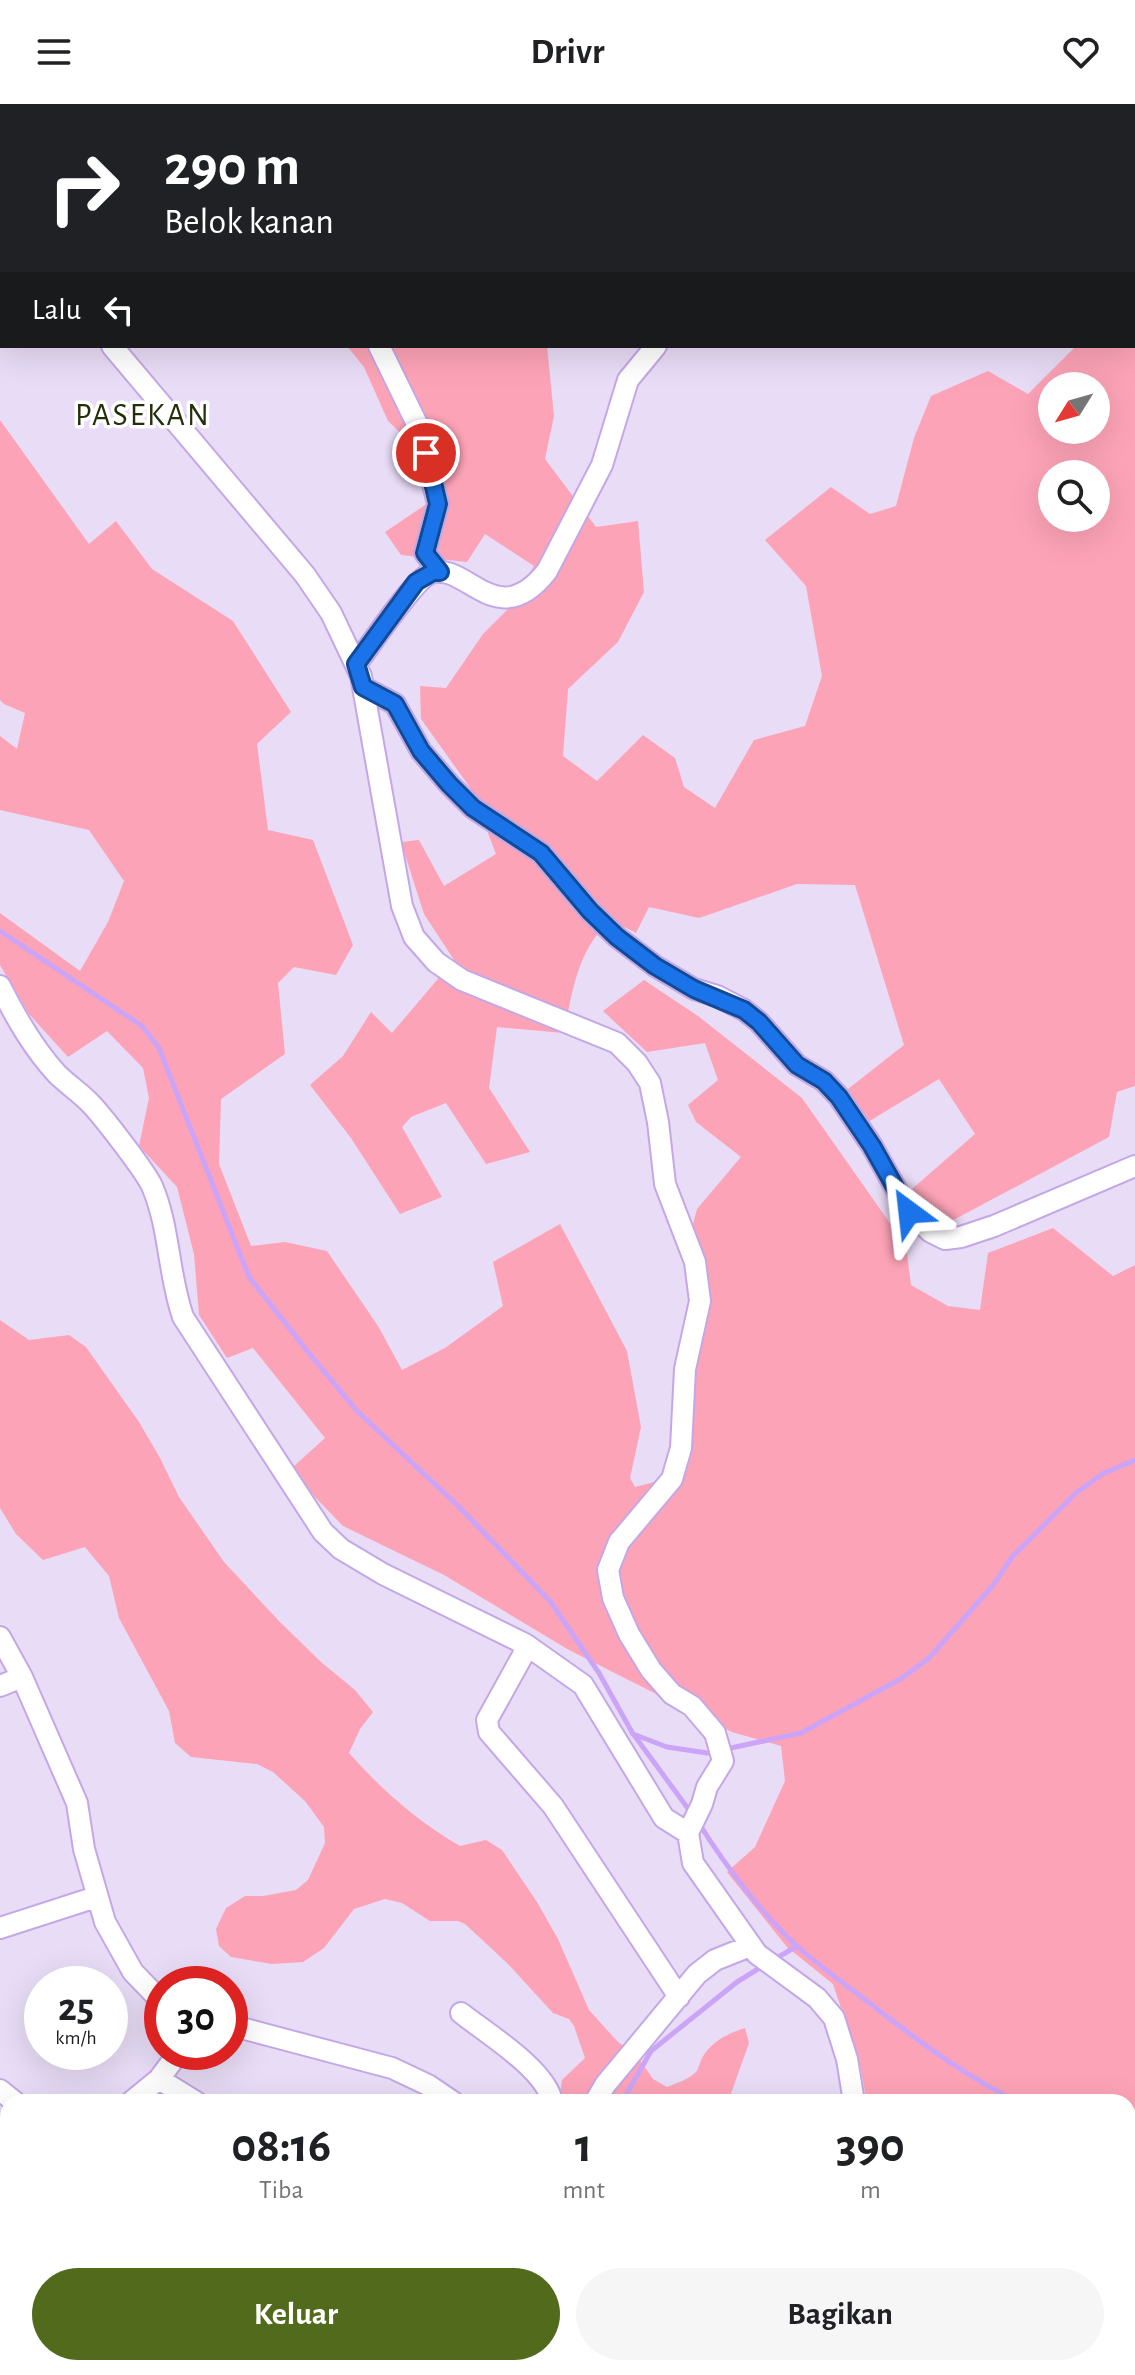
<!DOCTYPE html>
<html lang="id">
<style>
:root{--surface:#fff;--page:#f6f6f6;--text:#202124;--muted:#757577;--accent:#526a1b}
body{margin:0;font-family:"Alegreya Sans",sans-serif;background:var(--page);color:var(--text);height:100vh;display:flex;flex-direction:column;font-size:30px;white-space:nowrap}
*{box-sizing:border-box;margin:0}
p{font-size:26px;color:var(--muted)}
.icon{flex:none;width:44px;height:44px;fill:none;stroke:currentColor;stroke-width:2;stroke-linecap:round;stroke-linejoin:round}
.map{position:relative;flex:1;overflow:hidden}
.side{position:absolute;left:0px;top:1990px;width:1136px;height:282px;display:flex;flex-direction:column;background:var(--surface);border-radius:24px 24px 0 0;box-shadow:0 8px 32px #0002}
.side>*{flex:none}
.hud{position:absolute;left:0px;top:0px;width:1136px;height:244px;box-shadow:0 8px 32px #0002;background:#202124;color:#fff;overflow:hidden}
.needle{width:52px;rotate:233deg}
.fabs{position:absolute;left:1038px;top:268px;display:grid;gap:16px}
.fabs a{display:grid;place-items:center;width:72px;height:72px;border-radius:50%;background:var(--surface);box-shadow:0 8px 32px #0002;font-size:40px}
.speed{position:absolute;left:24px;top:1862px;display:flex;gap:16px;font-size:40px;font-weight:700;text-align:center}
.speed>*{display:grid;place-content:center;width:104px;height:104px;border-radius:50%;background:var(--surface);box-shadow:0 8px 32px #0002;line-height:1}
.speed small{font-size:20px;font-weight:400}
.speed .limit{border:12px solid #d22;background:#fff;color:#111}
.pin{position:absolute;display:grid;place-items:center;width:68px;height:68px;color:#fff;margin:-34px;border:4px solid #fff;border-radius:50%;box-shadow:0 2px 8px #0007}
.me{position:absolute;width:88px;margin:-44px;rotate:330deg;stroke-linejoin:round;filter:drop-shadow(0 0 6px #0008)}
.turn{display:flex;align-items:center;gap:28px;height:168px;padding:0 32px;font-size:36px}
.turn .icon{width:104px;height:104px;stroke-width:2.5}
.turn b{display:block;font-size:56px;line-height:68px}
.then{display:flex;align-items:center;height:76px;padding:0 32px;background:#0003;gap:16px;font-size:30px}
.eta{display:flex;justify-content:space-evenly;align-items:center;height:136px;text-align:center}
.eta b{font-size:48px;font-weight:700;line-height:56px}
.action{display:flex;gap:16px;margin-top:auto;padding:16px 32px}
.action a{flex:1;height:92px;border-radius:48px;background:var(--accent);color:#fff;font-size:32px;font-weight:700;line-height:92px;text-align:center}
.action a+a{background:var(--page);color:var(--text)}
header{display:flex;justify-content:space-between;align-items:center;height:104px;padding:0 32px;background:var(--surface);font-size:36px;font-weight:700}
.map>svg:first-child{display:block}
.green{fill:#fda3b7;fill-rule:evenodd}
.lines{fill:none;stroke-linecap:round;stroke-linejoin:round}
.stream{stroke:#cba4f7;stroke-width:5}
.minor-casing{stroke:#c4a7e6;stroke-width:24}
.minor{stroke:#fff;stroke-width:20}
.route-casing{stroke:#114b97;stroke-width:20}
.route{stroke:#1a73e8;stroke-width:14}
.labels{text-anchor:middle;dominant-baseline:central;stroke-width:7;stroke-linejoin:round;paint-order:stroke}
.quarter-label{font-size:32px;letter-spacing:2px;fill:#232f09;stroke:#fff}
</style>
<header><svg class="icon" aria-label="menu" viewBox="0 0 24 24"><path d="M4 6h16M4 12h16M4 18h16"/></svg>Drivr<svg class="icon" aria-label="heart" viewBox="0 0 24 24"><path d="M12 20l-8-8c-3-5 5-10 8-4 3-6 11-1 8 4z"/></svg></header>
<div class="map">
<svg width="1135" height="2271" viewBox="0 0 1135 2271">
<rect width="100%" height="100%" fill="#e8dcf6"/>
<path class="green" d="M 164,0 L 398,0 L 398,2 L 166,2 Z
M 917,0 L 1135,0 L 1135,982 L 1117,988 L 1109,1033 L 946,1120 L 912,1085 L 975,1030 L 939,975 L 868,1018 L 848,985 L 904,941 L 855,781 L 797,780 L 699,814 L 649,803 L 636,829 L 611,816 C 578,844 572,888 564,929 L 497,923 L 489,984 L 530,1048 L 486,1060 L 446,999 L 411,1013 L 402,1023 L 442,1093 L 400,1110 L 351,1034 L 310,981 L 343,952 L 371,908 L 392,929 L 454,856 L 424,810 L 401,738 L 419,736 L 444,782 L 496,750 L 471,685 L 421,615 L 420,582 L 446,584 L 483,530 L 507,506 L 534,462 L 485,430 L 467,458 L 401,451 L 385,428 L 434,395 L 408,336 L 388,317 L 364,263 L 347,242 L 547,242 L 554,312 L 545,355 L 596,423 L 638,417 L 644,488 L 618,538 L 568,585 L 563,652 L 597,677 L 643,631 L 675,654 L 684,683 L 715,704 L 754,636 L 805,622 L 822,572 L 806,482 L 765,436 L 831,383 L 870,410 L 896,402 L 914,334 L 931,292 L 988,267 L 1028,290 L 1076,242 L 1134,242 L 1134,2 ZM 1052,282 L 1096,282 L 1096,326 L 1052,326 ZM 1052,370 L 1096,370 L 1096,414 L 1052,414 Z
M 0,316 L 89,440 L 116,417 L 152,465 L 233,517 L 291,608 L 257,640 L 268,726 L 313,736 L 353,841 L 336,871 L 294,863 L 278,879 L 285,950 L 221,995 L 219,1060 L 251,1142 L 285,1138 L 327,1147 L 378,1222 L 402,1266 L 445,1244 L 503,1202 L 493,1158 L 560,1120 L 627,1247 L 641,1323 L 630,1374 L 635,1383 L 662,1376 L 693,1271 L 709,1187 L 691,1127 L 697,1105 L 741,1053 L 696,1018 L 688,1001 L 718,976 L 705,939 L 647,948 L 603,907 L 644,876 L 698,912 L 802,994 L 906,1142 L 911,1181 L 948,1202 L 980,1206 L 988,1149 L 1053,1124 L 1113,1172 L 1135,1161 L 1135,2271 L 762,2271 L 756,2264 L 1128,2264 L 1128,1998 L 867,1998 L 860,1961 L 833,1880 L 787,1843 L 727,1768 L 755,1743 L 785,1677 L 781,1642 L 732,1628 L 569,1546 L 444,1471 L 343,1422 L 313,1391 L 293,1363 L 325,1334 L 253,1244 L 227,1254 L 199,1211 L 194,1150 L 177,1083 L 139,1042 L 149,994 L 143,964 L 107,927 L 68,953 L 29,910 L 0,861 L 0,809 L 80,867 L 108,818 L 124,777 L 89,726 L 0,706 L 0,632 L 17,645 L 25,609 L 4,600 L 0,596 Z
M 0,1216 L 29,1236 L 69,1231 L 86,1243 L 139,1318 L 160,1354 L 179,1393 L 224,1458 L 279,1517 L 321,1558 L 355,1586 L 373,1608 L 360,1625 L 349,1649 C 382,1686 417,1717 460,1742 L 486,1736 L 502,1746 L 537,1798 L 558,1835 L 589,1906 L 618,1938 L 637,1952 L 653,1975 L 667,1983 C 677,1979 690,1975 697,1967 C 699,1963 700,1958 702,1954 C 711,1938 728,1929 745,1924 L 749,1939 L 728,1998 L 559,1998 L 562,1976 L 585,1954 L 574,1922 L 569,1915 L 553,1909 L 507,1859 L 465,1820 L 458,1817 L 430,1817 L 402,1799 L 385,1795 L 354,1805 L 324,1844 L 303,1858 L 272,1860 L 231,1853 L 219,1842 L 216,1825 L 226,1804 L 245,1792 L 263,1792 L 296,1786 L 308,1776 L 325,1739 L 324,1723 L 305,1697 L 273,1668 L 257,1660 L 191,1653 L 175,1639 L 169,1607 L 119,1514 L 109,1472 L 85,1443 L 43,1456 L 16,1430 L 0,1404 Z
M 425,2264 L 677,2264 L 681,2271 L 432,2271 Z"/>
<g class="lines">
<path class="stream" d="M 0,827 L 142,922 L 159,944 L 249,1173 L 312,1253 L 357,1307 L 458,1402 L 550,1497 L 599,1569 L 633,1630 L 667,1643 L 707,1649 L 716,1647
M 634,1631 L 692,1710
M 726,1645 L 801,1629 L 902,1574 L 929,1554 L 994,1480 L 1012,1453 L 1077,1388 L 1104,1369 L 1135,1356
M 700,1721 C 725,1761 764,1813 799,1844 C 826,1867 854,1887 881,1908 C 925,1942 969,1974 1018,1998
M 775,1855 L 797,1842
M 622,1998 L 651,1947 L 737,1878 L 763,1862
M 1128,2015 L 1135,2015
M 700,2264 L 705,2271"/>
<defs>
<path id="minor" d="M 251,0 L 253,2
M 643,0 L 644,2
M 757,0 L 759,2
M 158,2 L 160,0
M 0,111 L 2,114
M 112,242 L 305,471 L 331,509 L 361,572 L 402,802 L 414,833 L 436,858 L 462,876 L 617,939 L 637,959 L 650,979 L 658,1018 L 665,1080 L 695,1158 L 700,1197 L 685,1265 L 681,1344 L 672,1375 L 619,1438 L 608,1466 L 613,1494 L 629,1530 L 651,1566 L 672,1590 L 692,1602 L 715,1629 L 723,1657 L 707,1683 L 702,1700 L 688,1729 L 693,1759 L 757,1850 L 817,1894 L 834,1914 L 847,1955 L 854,1998
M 379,242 L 419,324 L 438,400 L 425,449 L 440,468
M 356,560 C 371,541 414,475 431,469 C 466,457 497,531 547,467 L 602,361 L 628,276 L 656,242
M 363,583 L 395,600 L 421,647 L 449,680 L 473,704 L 541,749 L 590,807 L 617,833 L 655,862 L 694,885 L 717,892 L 744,906 L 759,918 L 797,961 L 824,977 L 839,993 L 872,1042 L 909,1108 L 931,1128 L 945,1135 L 961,1133 L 994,1122 L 1135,1062
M 0,882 C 16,914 33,944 57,970 C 67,980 79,988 89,998 C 102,1011 145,1067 152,1082 C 170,1124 168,1170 183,1213 L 323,1428 L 341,1445 L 383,1470 L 525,1540 L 583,1581 L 664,1714 L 688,1729
M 0,1533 L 22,1573 L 77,1699 L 84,1745 L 105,1818 L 133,1868 L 162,1898
M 525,1540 L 523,1551 L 487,1616 L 489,1628 L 553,1702 L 679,1893
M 0,1582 L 22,1573
M 0,1824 L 96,1793
M 461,1909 C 486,1929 547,1966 552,1998
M 230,1921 L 392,1964 L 428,1981 L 453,1998
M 159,1975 L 196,1998
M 0,1986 L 15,1998
M 131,1998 L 159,1975 L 179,1948
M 595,1998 L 605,1981 L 697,1870 L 715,1856 L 750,1842
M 177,2264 L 179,2271
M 854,2264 L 858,2271"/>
</defs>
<use href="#minor" class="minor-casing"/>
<use href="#minor" class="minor"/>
</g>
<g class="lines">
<defs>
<path id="route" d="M 426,349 L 438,400 L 425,449 L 440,468 L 433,468 L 416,478 L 356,560 L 363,583 L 395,600 L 421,647 L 449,680 L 473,704 L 541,749 L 590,807 L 617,833 L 655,862 L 694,885 L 744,906 L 759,918 L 797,961 L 824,977 L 839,993 L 872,1042 L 909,1108"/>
</defs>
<use href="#route" class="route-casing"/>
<use href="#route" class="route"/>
</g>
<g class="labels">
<g class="quarter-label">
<text x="143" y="311">PASEKAN</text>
</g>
</g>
</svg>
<div class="fabs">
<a><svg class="needle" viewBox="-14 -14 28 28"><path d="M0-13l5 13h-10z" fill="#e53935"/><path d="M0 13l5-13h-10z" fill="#757577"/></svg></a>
<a><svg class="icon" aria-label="search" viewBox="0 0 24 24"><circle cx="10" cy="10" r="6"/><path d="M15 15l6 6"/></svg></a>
</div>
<div class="speed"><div>25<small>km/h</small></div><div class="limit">30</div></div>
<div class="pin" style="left:426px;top:349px;background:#d93025"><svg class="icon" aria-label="arrive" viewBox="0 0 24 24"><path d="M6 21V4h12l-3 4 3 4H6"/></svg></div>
<svg class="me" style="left:909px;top:1108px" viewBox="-20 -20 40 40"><path d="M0-17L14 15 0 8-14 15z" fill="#1a73e8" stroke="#fff" stroke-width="4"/></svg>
<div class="hud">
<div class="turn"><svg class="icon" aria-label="right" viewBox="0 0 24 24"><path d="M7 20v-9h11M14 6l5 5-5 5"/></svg><div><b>290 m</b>Belok kanan</div></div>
<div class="then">Lalu<svg class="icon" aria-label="left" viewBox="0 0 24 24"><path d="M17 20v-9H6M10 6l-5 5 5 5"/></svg></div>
</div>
<section class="side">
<div class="eta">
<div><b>08:16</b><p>Tiba</p></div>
<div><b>1</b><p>mnt</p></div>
<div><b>390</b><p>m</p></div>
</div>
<div class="action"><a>Keluar</a><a>Bagikan</a></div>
</section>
</div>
